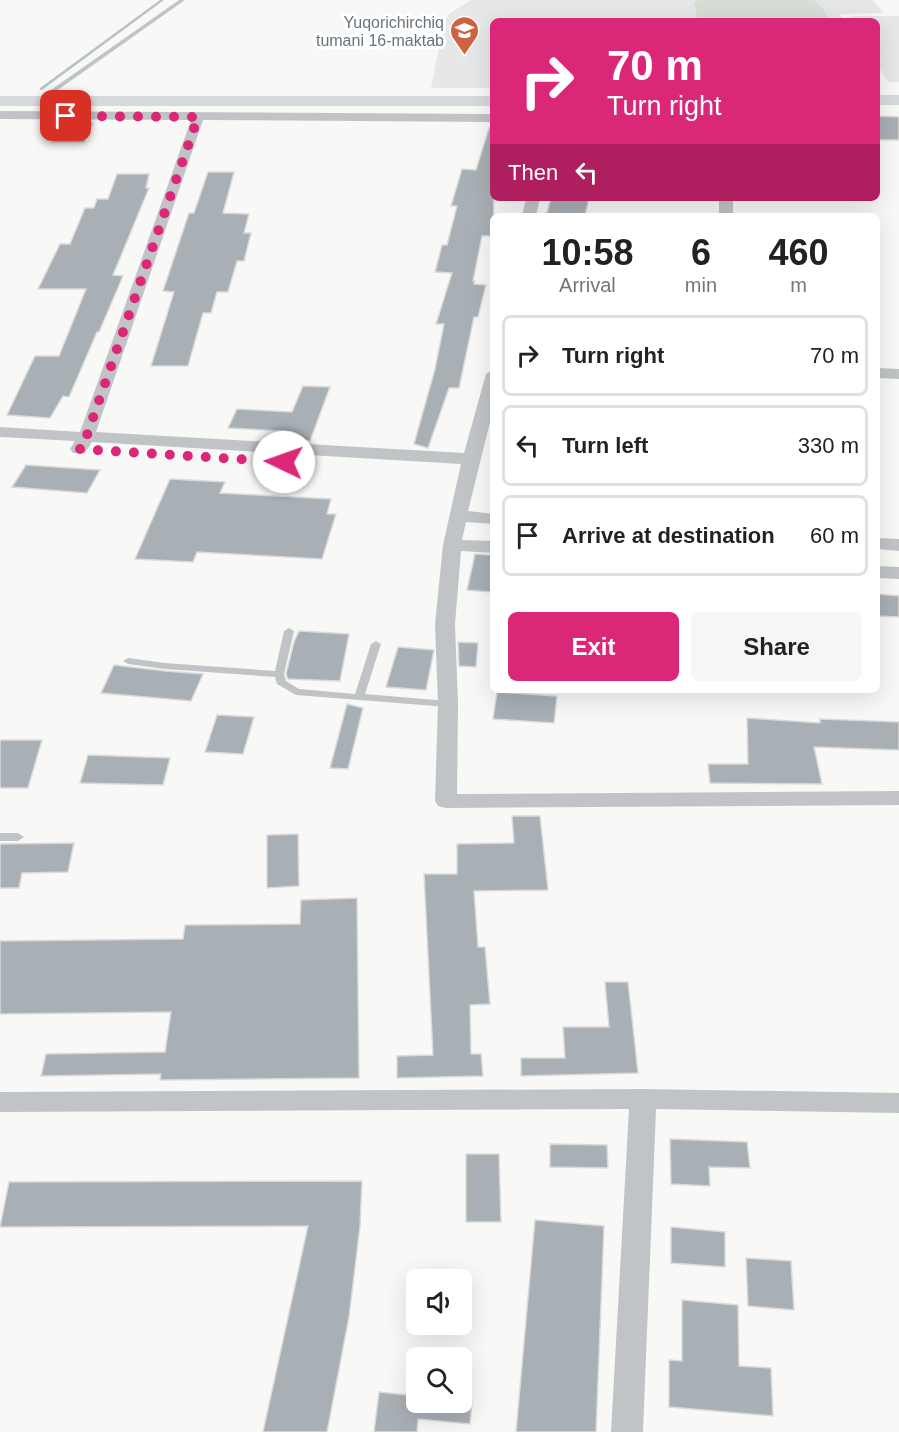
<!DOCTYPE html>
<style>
:root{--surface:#fff;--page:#f6f6f6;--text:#222;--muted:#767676;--line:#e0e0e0;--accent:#db2777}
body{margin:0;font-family:Helvetica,sans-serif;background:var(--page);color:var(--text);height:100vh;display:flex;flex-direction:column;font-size:22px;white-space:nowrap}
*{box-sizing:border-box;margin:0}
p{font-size:20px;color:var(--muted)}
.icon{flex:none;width:33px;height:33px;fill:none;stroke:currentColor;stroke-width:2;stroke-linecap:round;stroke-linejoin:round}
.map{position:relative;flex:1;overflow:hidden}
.side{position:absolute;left:490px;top:213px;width:390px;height:480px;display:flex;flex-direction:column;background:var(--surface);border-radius:9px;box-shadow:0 6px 24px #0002}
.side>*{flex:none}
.hud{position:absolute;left:490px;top:18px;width:390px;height:183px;border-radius:9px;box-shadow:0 6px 24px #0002;background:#db2777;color:#fff;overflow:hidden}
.tools{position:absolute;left:406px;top:1269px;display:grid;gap:12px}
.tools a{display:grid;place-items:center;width:66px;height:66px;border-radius:9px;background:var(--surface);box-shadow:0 6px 24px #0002;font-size:30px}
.pin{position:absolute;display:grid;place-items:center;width:51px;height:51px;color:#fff;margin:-26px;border-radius:12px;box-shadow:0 3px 9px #0006}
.me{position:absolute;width:66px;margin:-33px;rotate:273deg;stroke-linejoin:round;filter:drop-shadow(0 0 4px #0008)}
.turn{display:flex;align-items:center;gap:21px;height:126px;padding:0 18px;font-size:27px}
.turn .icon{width:78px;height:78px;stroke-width:2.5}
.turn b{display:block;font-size:42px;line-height:51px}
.then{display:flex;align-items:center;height:57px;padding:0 18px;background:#0003;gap:12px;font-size:22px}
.eta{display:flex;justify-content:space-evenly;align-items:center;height:102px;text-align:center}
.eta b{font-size:36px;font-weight:700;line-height:42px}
.action{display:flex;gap:12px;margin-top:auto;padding:12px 18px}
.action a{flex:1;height:69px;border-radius:9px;background:var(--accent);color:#fff;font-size:24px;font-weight:700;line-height:69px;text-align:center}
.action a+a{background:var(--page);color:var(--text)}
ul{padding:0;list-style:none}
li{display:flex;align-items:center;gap:18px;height:81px;margin:0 12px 9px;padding:0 6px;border:3px solid var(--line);border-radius:9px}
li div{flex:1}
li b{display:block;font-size:22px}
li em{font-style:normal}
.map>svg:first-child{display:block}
.built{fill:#e6e7e7}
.green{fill:#d8ddd6}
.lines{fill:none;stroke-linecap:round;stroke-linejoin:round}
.stream{fill:#b9c3c7;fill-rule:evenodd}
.building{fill:#a8afb5;stroke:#dadad9;stroke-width:1.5}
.service{fill:#c0c4c7;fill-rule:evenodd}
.minor{fill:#c0c4c7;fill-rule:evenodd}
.secondary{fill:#d6dadd;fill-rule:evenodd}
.route{stroke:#db2777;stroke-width:10;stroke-dasharray:0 18}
.labels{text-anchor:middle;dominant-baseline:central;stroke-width:6;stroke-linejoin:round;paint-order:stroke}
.far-poi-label{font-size:16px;fill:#66747e;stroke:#fff;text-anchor:end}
</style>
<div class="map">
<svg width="899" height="1432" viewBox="0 0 899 1432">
<rect width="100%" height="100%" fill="#f8f8f7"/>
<path class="built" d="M 471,0 L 873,0 L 884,13 L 840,14 L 843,21 L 494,21 L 493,88 L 431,88 L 444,23 L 449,14 Z
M 855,16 L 899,16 L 899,82 L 888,82 L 878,66 L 878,21 L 849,21 L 847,18 Z"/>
<path class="green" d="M 698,0 L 814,0 L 824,10 L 829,21 L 698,21 L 694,3 Z"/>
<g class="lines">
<path class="stream" d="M 160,0 L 164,0 L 42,90 L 40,90 L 40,88 Z"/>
</g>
<path class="building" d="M 878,116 L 899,117 L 899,140 L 878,140 Z
M 61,123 L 93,123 L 84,142 L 52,142 Z
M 489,128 L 493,129 L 494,236 L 482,236 L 473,281 L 475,281 L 474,284 L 486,285 L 478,317 L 474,317 L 459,388 L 449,388 L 428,448 L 414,444 L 435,369 L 444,324 L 436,324 L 452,273 L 435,272 L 442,245 L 447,245 L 457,206 L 451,206 L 462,169 L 476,170 Z
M 208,172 L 234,172 L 223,213 L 249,214 L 244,233 L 251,233 L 244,261 L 237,261 L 228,292 L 217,292 L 211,313 L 203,313 L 188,366 L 151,366 L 174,292 L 163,291 L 189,213 L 194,213 Z
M 117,174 L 149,174 L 146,188 L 149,188 L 113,275 L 123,276 L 99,332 L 97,332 L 69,397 L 63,396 L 50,418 L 7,415 L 35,356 L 59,356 L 86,289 L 38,289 L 60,244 L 70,244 L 85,208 L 94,208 L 97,199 L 108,199 Z
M 551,198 L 589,198 L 585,216 L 546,216 Z
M 303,386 L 330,387 L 310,441 L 281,439 L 284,431 L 228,428 L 237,409 L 292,412 Z
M 26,465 L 100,470 L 87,493 L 12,487 Z
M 170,479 L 225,482 L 220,493 L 331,499 L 327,514 L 336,514 L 322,559 L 197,552 L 193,562 L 135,559 Z
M 475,554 L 494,555 L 491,592 L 467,590 Z
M 878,594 L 899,596 L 899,617 L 878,616 Z
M 299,631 L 349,634 L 340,681 L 288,679 L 286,674 L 294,642 Z
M 458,642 L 478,643 L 476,667 L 459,666 Z
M 398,647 L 434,650 L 426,690 L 386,687 Z
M 114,665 L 165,671 L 203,674 L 191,701 L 101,693 Z
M 497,692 L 557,696 L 554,723 L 493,719 Z
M 347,704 L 363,708 L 348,769 L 330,768 Z
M 217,715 L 254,717 L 243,754 L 205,752 Z
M 747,718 L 820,723 L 820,719 L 899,722 L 899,750 L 814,747 L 822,784 L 710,783 L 708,764 L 748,764 Z
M 0,740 L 42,740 L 28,788 L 0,788 Z
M 88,755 L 170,758 L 163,785 L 80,783 Z
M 512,816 L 540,816 L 548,890 L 474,891 L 478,947 L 485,947 L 490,1004 L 470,1005 L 471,1054 L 481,1054 L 483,1076 L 397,1078 L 397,1056 L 433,1055 L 424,874 L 457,874 L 457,844 L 514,843 Z
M 298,834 L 299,886 L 267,888 L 267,835 Z
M 74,843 L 68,872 L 22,873 L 19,888 L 0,888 L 0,844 Z
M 357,898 L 359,1078 L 160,1080 L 161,1074 L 41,1076 L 46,1054 L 165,1052 L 171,1012 L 0,1014 L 0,941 L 183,939 L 185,925 L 300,924 L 301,900 Z
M 605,982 L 628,982 L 638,1073 L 521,1076 L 521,1058 L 565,1058 L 563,1027 L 609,1027 Z
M 670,1139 L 747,1142 L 750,1168 L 709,1167 L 710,1186 L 671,1184 Z
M 550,1144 L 607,1145 L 608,1168 L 550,1167 Z
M 466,1154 L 499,1154 L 501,1222 L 466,1222 Z
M 362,1181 L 360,1226 L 349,1317 L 327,1432 L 263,1432 L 308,1226 L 0,1227 L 9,1182 Z
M 535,1220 L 604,1226 L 596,1432 L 516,1432 Z
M 671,1227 L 725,1232 L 725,1267 L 671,1263 Z
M 746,1258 L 791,1261 L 794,1310 L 748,1306 Z
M 682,1300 L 738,1305 L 739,1366 L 771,1368 L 773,1416 L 669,1407 L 669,1360 L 682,1361 Z
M 379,1392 L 417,1396 L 417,1402 L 472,1402 L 470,1424 L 418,1419 L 417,1432 L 374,1432 Z"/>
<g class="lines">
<path class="service" d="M 179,0 L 185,0 L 45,99 L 41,99 L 41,97 Z
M 289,628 L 294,631 L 284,674 L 286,681 L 299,689 L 355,694 L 371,644 L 376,641 L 381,644 L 365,694 L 448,701 L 453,704 L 448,707 L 296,695 L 277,684 L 275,677 L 165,669 L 128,664 L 123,661 L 128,658 L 165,663 L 275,671 L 284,631 Z
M 0,833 L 18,833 L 24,837 L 18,841 L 0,841 Z"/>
<path class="minor" d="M 0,111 L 494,114 L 494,122 L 203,120 L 96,432 L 464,453 L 486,374 L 494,369 L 494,406 L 468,511 L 494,514 L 494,524 L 466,522 L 462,540 L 494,541 L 494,553 L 461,551 L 455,624 L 458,704 L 457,794 L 899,791 L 899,805 L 446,808 L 438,806 L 435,801 L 438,704 L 435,624 L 443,545 L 461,464 L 92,442 L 85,453 L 73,453 L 70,449 L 75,441 L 0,437 L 0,427 L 80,432 L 191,120 L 0,119 Z
M 526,198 L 540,198 L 536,216 L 522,216 Z
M 719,198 L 733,198 L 733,216 L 719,216 Z
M 878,368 L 899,369 L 899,379 L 878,378 Z
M 878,538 L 899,539 L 899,551 L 878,549 Z
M 878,566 L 899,567 L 899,579 L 878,578 Z
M 643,1089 L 899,1093 L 899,1113 L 656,1109 L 643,1432 L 611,1432 L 629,1109 L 0,1112 L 0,1092 Z"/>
<path class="secondary" d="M 878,95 L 899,95 L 899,105 L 878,105 Z
M 0,96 L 494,96 L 494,106 L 0,106 Z"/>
</g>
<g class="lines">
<path class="route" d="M 66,116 L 198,117 L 86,438 L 79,449 L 284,462"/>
</g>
<defs>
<symbol id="school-pin" viewBox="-11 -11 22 30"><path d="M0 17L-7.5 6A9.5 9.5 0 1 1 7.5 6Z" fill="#ce6341" stroke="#fff"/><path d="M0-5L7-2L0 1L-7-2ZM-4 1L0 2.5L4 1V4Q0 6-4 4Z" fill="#fff"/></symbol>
</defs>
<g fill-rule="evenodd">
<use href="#school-pin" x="448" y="14" width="33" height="45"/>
</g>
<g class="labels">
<g class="far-poi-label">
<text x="444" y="22">Yuqorichirchiq<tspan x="444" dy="18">tumani 16-maktab</tspan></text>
</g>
</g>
</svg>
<div class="tools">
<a><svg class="icon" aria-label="sound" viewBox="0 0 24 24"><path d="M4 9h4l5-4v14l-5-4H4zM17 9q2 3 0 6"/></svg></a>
<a><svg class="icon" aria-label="search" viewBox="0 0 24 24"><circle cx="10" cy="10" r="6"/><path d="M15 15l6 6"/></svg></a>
</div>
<div class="pin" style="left:66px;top:116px;background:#d93025"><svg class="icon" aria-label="arrive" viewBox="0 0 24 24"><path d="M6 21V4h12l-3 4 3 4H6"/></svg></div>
<svg class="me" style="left:284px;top:462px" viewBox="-20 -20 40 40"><circle r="19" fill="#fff"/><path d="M0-13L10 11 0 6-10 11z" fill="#db2777"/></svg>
<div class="hud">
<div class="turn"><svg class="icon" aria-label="right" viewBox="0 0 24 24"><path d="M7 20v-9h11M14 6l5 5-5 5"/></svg><div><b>70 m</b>Turn right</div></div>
<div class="then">Then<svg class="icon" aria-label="left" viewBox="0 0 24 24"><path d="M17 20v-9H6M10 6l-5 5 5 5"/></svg></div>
</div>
<section class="side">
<div class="eta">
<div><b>10:58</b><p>Arrival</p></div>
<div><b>6</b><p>min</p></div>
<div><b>460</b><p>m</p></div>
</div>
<ul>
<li><svg class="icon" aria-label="right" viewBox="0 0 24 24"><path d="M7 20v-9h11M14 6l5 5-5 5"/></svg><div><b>Turn right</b></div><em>70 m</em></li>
<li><svg class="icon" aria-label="left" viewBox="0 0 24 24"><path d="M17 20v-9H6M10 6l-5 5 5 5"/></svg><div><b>Turn left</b></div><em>330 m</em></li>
<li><svg class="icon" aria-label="arrive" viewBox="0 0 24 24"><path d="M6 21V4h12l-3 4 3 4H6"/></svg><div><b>Arrive at destination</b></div><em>60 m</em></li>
</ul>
<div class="action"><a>Exit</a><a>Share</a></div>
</section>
</div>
